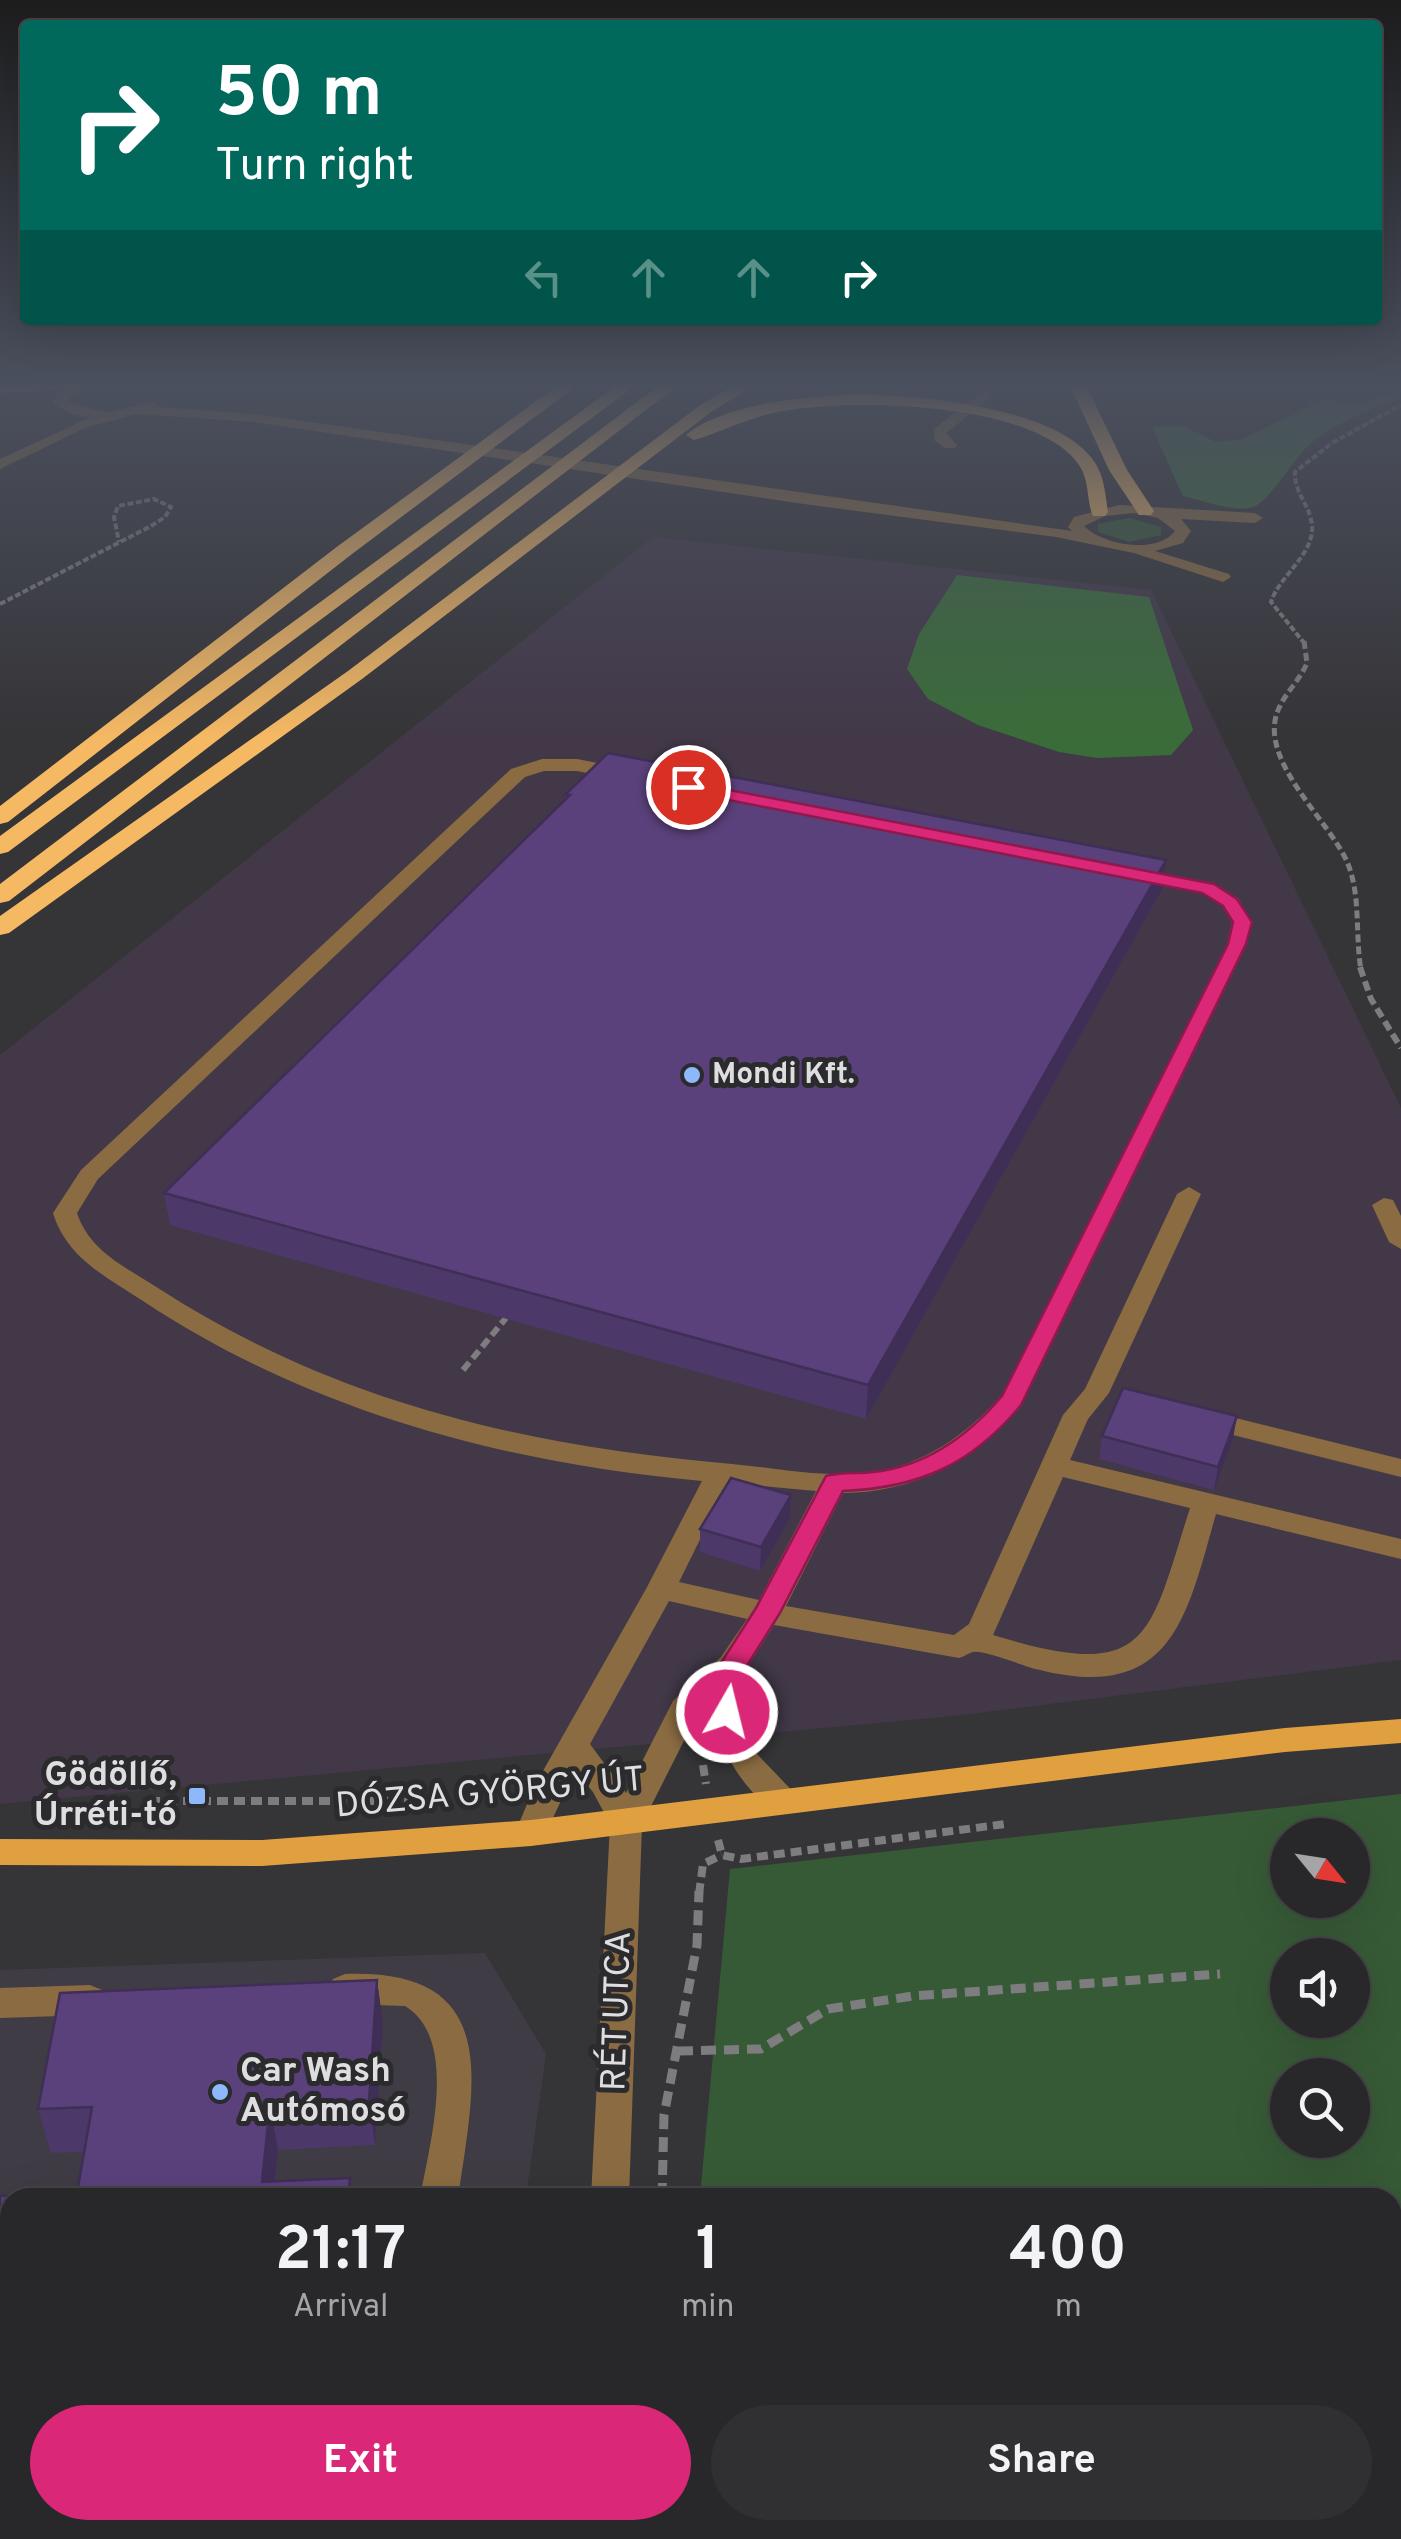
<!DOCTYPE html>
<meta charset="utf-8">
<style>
:root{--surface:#282729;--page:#302f31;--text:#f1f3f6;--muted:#a5a5a8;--line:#444446;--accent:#db2777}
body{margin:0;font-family:Overpass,sans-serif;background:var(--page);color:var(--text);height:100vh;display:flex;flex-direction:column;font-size:38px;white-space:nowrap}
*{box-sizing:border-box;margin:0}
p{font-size:32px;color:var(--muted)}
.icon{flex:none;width:55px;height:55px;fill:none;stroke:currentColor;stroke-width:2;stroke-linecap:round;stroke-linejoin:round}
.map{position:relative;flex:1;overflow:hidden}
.side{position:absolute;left:0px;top:2188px;width:1402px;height:352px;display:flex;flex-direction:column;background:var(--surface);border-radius:30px 30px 0 0;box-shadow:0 10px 40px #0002,0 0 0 2px var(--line)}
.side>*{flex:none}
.banner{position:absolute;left:20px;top:20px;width:1362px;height:305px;border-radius:10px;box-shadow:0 10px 40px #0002,0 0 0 2px var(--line);background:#00695c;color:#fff;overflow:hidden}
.needle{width:65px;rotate:120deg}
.controls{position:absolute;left:1270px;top:1818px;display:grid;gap:20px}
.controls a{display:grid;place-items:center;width:100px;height:100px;border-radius:50%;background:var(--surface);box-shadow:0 10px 40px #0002,0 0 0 2px var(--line);font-size:50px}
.pin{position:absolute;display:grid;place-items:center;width:85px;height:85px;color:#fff;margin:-42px;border:5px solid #fff;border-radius:50%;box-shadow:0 2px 10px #0007}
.me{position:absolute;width:110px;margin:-55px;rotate:8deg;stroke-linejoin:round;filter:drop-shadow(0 0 8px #0008)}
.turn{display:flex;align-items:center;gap:35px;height:210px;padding:0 30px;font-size:45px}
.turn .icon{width:130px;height:130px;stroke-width:2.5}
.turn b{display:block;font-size:70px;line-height:85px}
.lanes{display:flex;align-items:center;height:95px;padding:0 30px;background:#0003;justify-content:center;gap:50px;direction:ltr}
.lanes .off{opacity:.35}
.eta{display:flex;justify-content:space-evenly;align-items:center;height:170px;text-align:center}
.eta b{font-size:60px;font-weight:700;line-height:70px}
.action{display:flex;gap:20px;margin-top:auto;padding:20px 30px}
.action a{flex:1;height:115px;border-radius:60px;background:var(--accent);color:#fff;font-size:40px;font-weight:700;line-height:115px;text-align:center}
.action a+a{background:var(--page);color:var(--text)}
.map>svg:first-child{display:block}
.built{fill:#3f3c45}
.industrial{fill:#423848}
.green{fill:#375a36;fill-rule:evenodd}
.forest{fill:#3a6c39}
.water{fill:#2d7989}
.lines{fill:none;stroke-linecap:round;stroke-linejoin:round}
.path-far4{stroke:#7d7c7e;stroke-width:4;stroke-dasharray:6 2.5;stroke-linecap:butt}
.path-far3{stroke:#7d7c7e;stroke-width:5;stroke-dasharray:8 4;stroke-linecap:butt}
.path-far2{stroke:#7d7c7e;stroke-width:6;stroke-dasharray:10 5;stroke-linecap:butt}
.path-far1{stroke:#7d7c7e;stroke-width:8;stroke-dasharray:11 6;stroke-linecap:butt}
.path{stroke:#7d7c7e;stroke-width:9;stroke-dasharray:15 8;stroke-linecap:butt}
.minor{fill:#8b6c42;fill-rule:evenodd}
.major{fill:#e0a040;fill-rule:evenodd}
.highway{fill:#f6b963;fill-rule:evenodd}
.wall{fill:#4d386a}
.shaded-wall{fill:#3f2e56}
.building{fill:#5a417b;stroke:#3f2e56;stroke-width:2.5}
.route{fill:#db2777;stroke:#8e194d;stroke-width:2.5}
.poi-dot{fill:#8db9fc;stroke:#2b2a2d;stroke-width:4}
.labels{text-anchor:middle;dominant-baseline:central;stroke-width:10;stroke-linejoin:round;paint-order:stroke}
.poi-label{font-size:30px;font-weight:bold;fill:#dedddf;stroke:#2b2a2d;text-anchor:start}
.near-poi-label{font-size:35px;font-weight:bold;fill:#dedddf;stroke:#2b2a2d;text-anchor:end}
.near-street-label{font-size:35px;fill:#dedddf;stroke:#2b2a2d}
</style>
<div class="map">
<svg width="1401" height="2539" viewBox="0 0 1401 2539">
<rect width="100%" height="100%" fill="#353437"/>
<path class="built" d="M 485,1953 L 546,2054 L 526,2197 L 10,2198 L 10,2507 L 0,2506 L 0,1970 Z"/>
<path class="industrial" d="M 653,537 L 1151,590 L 1401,1108 L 1401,1660 L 953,1716 L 0,1804 L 0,1055 Z"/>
<path class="green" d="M 1129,518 L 1161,527 L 1161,535 L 1129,542 L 1098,532 L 1098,524 Z
M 1401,1794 L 1401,2539 L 665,2539 L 666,2530 L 1392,2530 L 1392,2198 L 700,2197 L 730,1869 ZM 1288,1835 L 1352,1835 L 1352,1900 L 1288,1900 ZM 1288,1955 L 1352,1955 L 1352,2020 L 1288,2020 ZM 1288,2075 L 1352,2075 L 1352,2140 L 1288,2140 Z
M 0,2506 L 10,2507 L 10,2530 L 553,2530 L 552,2539 L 0,2539 Z"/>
<path class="forest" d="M 1392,394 L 1401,398 C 1373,410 1340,420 1316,439 C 1294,455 1272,500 1253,507 C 1234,513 1202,500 1183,496 L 1152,427 L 1183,426 L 1216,442 L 1243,439 L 1327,398 L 1353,405 Z
M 957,575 L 1149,597 L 1193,730 L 1171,755 L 1097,758 L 1059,752 L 978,725 L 928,699 L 907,669 L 919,634 Z"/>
<path class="water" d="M 1393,2473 L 1401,2474 L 1401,2539 L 682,2539 L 683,2530 L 1392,2530 Z"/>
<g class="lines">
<path class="path-far4" d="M 0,604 L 151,526 L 165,517 L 171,507 L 154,499 L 118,506 L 114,517 L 119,542
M 1305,644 L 1271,602 C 1279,576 1315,554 1312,525 C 1310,505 1294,493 1295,472 L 1332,443 L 1401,405"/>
<path class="path-far3" d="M 1304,641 L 1307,663 C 1300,680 1286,692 1279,708 C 1255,759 1330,820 1348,864 C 1361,897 1355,935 1361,970"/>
<path class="path-far2" d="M 1360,967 L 1371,999 L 1401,1048
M 463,1370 L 506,1318"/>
<path class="path-far1" d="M 703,1765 L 706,1784
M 149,1801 L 393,1801 L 435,1805
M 718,1840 L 722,1855 L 741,1859 L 1005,1824
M 699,1894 L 703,1864 L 722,1855"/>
<path class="path" d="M 678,2051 L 761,2049 L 828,2009 L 913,1996 L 1220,1974
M 662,2198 L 664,2115 L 697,1945 L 699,1891
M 646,2539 L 647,2530"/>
<path class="minor" d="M 77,383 L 96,383 L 70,396 L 68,401 L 107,413 L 154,401 L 159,407 L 254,414 L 1072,531 L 1068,527 L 1074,517 L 1119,505 L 1255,513 L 1263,518 L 1255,523 L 1181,519 L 1191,531 L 1183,543 L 1155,551 L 1229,574 L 1231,577 L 1223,582 L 1134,553 L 1056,537 L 811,505 L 254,422 L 137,414 L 87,427 L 0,469 L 0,459 L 91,417 L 73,415 L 53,403 L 60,390 ZM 1134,513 L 1158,518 L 1175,531 C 1157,555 1103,545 1084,526 L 1105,516 Z
M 983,391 L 995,394 L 946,433 L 957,445 L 955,448 L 945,448 L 935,441 L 934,429 Z
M 577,759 L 1208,882 L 1238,898 L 1252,922 L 1247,944 L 1022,1405 C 976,1459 916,1493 843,1493 L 786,1606 L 954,1635 L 969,1624 L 1063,1415 L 1085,1389 L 1177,1194 L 1189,1187 L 1201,1194 L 1109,1393 L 1088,1419 L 1070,1460 L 1401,1539 L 1401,1559 L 1216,1514 C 1187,1615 1173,1703 1040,1670 C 1025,1667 985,1650 973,1652 C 968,1653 964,1657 959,1658 L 774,1625 L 747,1667 L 742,1712 L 756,1753 L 803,1802 L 798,1811 C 757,1824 709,1737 713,1701 L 696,1717 L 642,1824 L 629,2198 L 591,2198 L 610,1824 L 593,1792 L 575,1770 L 542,1842 L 531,1846 L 520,1842 L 515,1833 L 535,1785 L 646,1589 L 702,1481 C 504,1463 309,1411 143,1301 C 105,1276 67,1258 53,1213 L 81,1170 L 511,769 L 542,759 ZM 544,771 L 577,771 L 1202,893 L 1223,906 L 1232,922 L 1227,944 L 1002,1395 C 965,1436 923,1466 867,1473 C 823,1478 776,1468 732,1464 C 524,1446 334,1402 158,1288 C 126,1267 90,1252 77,1213 L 98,1179 L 525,777 ZM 1063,1477 L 1190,1508 C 1148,1640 1150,1683 993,1635 ZM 728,1483 L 816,1491 L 759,1600 L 679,1582 ZM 669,1601 L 747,1619 L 721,1657 L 673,1701 L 626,1793 L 590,1744 Z
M 1384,1198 L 1393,1200 L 1401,1216 L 1401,1249 L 1389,1242 L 1372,1205 Z
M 1203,1410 L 1401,1459 L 1401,1477 L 1193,1425 L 1190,1419 L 1193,1413 Z
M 345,1974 C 505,1968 474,2085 458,2198 L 420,2198 C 429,2146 460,2039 405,2006 L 345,2004 L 333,1999 L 328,1989 L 333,1979 Z
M 90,1985 L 102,1990 L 107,2000 L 102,2010 L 90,2015 L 0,2018 L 0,1988 Z
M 0,2389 L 10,2390 L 10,2430 L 0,2429 Z
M 568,2530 L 610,2530 L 609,2539 L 567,2539 Z"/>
<path class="major" d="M 90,383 L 84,389 L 0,393 L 0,385 Z
M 1401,1719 L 1401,1743 L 1285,1752 L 531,1846 L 262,1866 L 0,1865 L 0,1839 L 262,1840 L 531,1820 L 1285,1728 Z"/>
<path class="highway" d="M 165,383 L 155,389 L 147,384 L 147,383 Z
M 561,383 L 580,383 L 352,554 L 8,822 L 0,824 L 0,806 L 338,546 Z
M 620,383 L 639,383 L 8,852 L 0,854 L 0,836 Z
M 662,383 L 681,383 L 9,901 L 0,903 L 0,884 Z
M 738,383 L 758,383 L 711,412 L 362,679 L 9,933 L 0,935 L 0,916 L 348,671 L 699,406 Z
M 1069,383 L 1085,383 L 1127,470 L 1154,511 L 1151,515 L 1139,515 L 1109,470 Z
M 862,394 C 921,396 1048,407 1089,455 C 1104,471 1105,491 1108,512 L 1105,516 L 1093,516 C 1086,500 1090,481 1079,465 C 1035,400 842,397 773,413 C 746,419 721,432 694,440 L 686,435 C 725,402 812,396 862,394 Z"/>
</g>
<path class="wall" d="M 565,795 L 1162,889 L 866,1419 L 170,1225 L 164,1193 L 565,800 Z
M 1102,1436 L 1233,1439 L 1214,1490 L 1099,1459 Z
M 791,1495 L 790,1518 L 760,1571 L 700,1552 L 700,1529 Z
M 377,1980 L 383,2025 L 375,2145 L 278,2150 L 275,2182 L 350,2178 L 353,2198 L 10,2198 L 10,2366 L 0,2367 L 0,2196 L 77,2193 L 84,2152 L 51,2153 L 38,2109 Z"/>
<path class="shaded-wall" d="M 1166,860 L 1162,889 L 866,1419 L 868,1385 Z
M 1237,1416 L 1233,1439 L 1214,1490 L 1218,1467 Z
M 791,1495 L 790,1518 L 760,1571 L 761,1547 Z
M 377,1980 L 383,2025 L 375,2145 L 369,2101 Z
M 270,2105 L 278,2150 L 273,2198 L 262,2182 Z
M 350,2178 L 353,2198 L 348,2198 Z"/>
<path class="building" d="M 608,753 L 1166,860 L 868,1385 L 164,1193 L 570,795 L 565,795 Z
M 1123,1388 L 1237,1416 L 1218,1467 L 1102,1436 Z
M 731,1478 L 791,1495 L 761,1547 L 700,1529 Z
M 377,1980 L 369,2101 L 270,2105 L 262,2182 L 350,2178 L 348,2198 L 10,2198 L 10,2322 L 0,2323 L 0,2196 L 77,2193 L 92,2107 L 38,2109 L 60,1993 Z"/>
<linearGradient id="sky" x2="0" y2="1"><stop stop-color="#1d1d1e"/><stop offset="0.52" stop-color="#4b505e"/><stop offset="1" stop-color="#4b505e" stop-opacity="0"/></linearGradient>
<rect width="1401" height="739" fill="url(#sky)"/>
<path class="route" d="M 688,782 L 1214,884 L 1237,899 L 1252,922 L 1246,944 L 1021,1405 C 972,1464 920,1488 843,1491 L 780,1613 L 746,1667 L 737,1720 L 727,1723 L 717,1720 L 713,1712 L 719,1666 L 756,1608 L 826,1476 C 842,1472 858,1474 874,1472 C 927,1466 969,1435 1002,1396 L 1228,944 L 1233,922 L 1223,906 L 1202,893 L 683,791 L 680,787 Z"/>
<g class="poi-dot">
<circle cx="692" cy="1075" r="10"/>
<rect x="187" y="1786" width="20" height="20" rx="5"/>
<circle cx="220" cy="2092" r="10"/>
</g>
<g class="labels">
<g class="poi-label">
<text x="712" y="1075">Mondi Kft.</text>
</g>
<g class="near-poi-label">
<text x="177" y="1776">Gödöllő,<tspan x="177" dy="40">Úrréti-tó</tspan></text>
<text x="240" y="2072" text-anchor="start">Car Wash<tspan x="240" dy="40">Autómosó</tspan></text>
</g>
<g class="near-street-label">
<text transform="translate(490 1794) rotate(-5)">DÓZSA GYÖRGY ÚT</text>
<text transform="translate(618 2011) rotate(-88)">RÉT UTCA</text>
</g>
</g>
</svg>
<div class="controls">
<a><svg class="needle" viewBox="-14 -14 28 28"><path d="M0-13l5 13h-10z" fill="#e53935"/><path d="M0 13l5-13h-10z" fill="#a5a5a8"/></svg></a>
<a><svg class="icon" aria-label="sound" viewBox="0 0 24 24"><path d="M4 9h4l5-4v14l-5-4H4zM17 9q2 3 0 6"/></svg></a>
<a><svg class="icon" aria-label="search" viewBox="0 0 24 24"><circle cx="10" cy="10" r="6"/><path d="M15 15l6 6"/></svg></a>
</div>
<div class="pin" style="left:688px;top:787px;background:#d93025"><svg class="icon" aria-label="arrive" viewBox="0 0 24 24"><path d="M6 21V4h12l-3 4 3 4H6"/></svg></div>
<svg class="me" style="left:727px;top:1712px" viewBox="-20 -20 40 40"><circle r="17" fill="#db2777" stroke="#fff" stroke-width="3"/><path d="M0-11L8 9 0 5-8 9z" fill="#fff"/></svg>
<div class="banner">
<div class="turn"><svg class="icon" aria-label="right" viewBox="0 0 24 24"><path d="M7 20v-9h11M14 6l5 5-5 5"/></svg><div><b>50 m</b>Turn right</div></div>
<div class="lanes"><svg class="icon off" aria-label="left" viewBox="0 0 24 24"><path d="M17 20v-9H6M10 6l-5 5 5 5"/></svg><svg class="icon off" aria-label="ahead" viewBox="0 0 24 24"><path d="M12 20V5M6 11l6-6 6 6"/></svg><svg class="icon off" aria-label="ahead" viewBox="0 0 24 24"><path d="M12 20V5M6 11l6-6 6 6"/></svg><svg class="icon" aria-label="right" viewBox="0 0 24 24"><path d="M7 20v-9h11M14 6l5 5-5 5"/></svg></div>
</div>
<section class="side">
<div class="eta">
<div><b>21:17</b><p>Arrival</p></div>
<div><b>1</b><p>min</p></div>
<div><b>400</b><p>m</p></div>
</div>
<div class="action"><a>Exit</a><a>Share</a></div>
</section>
</div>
